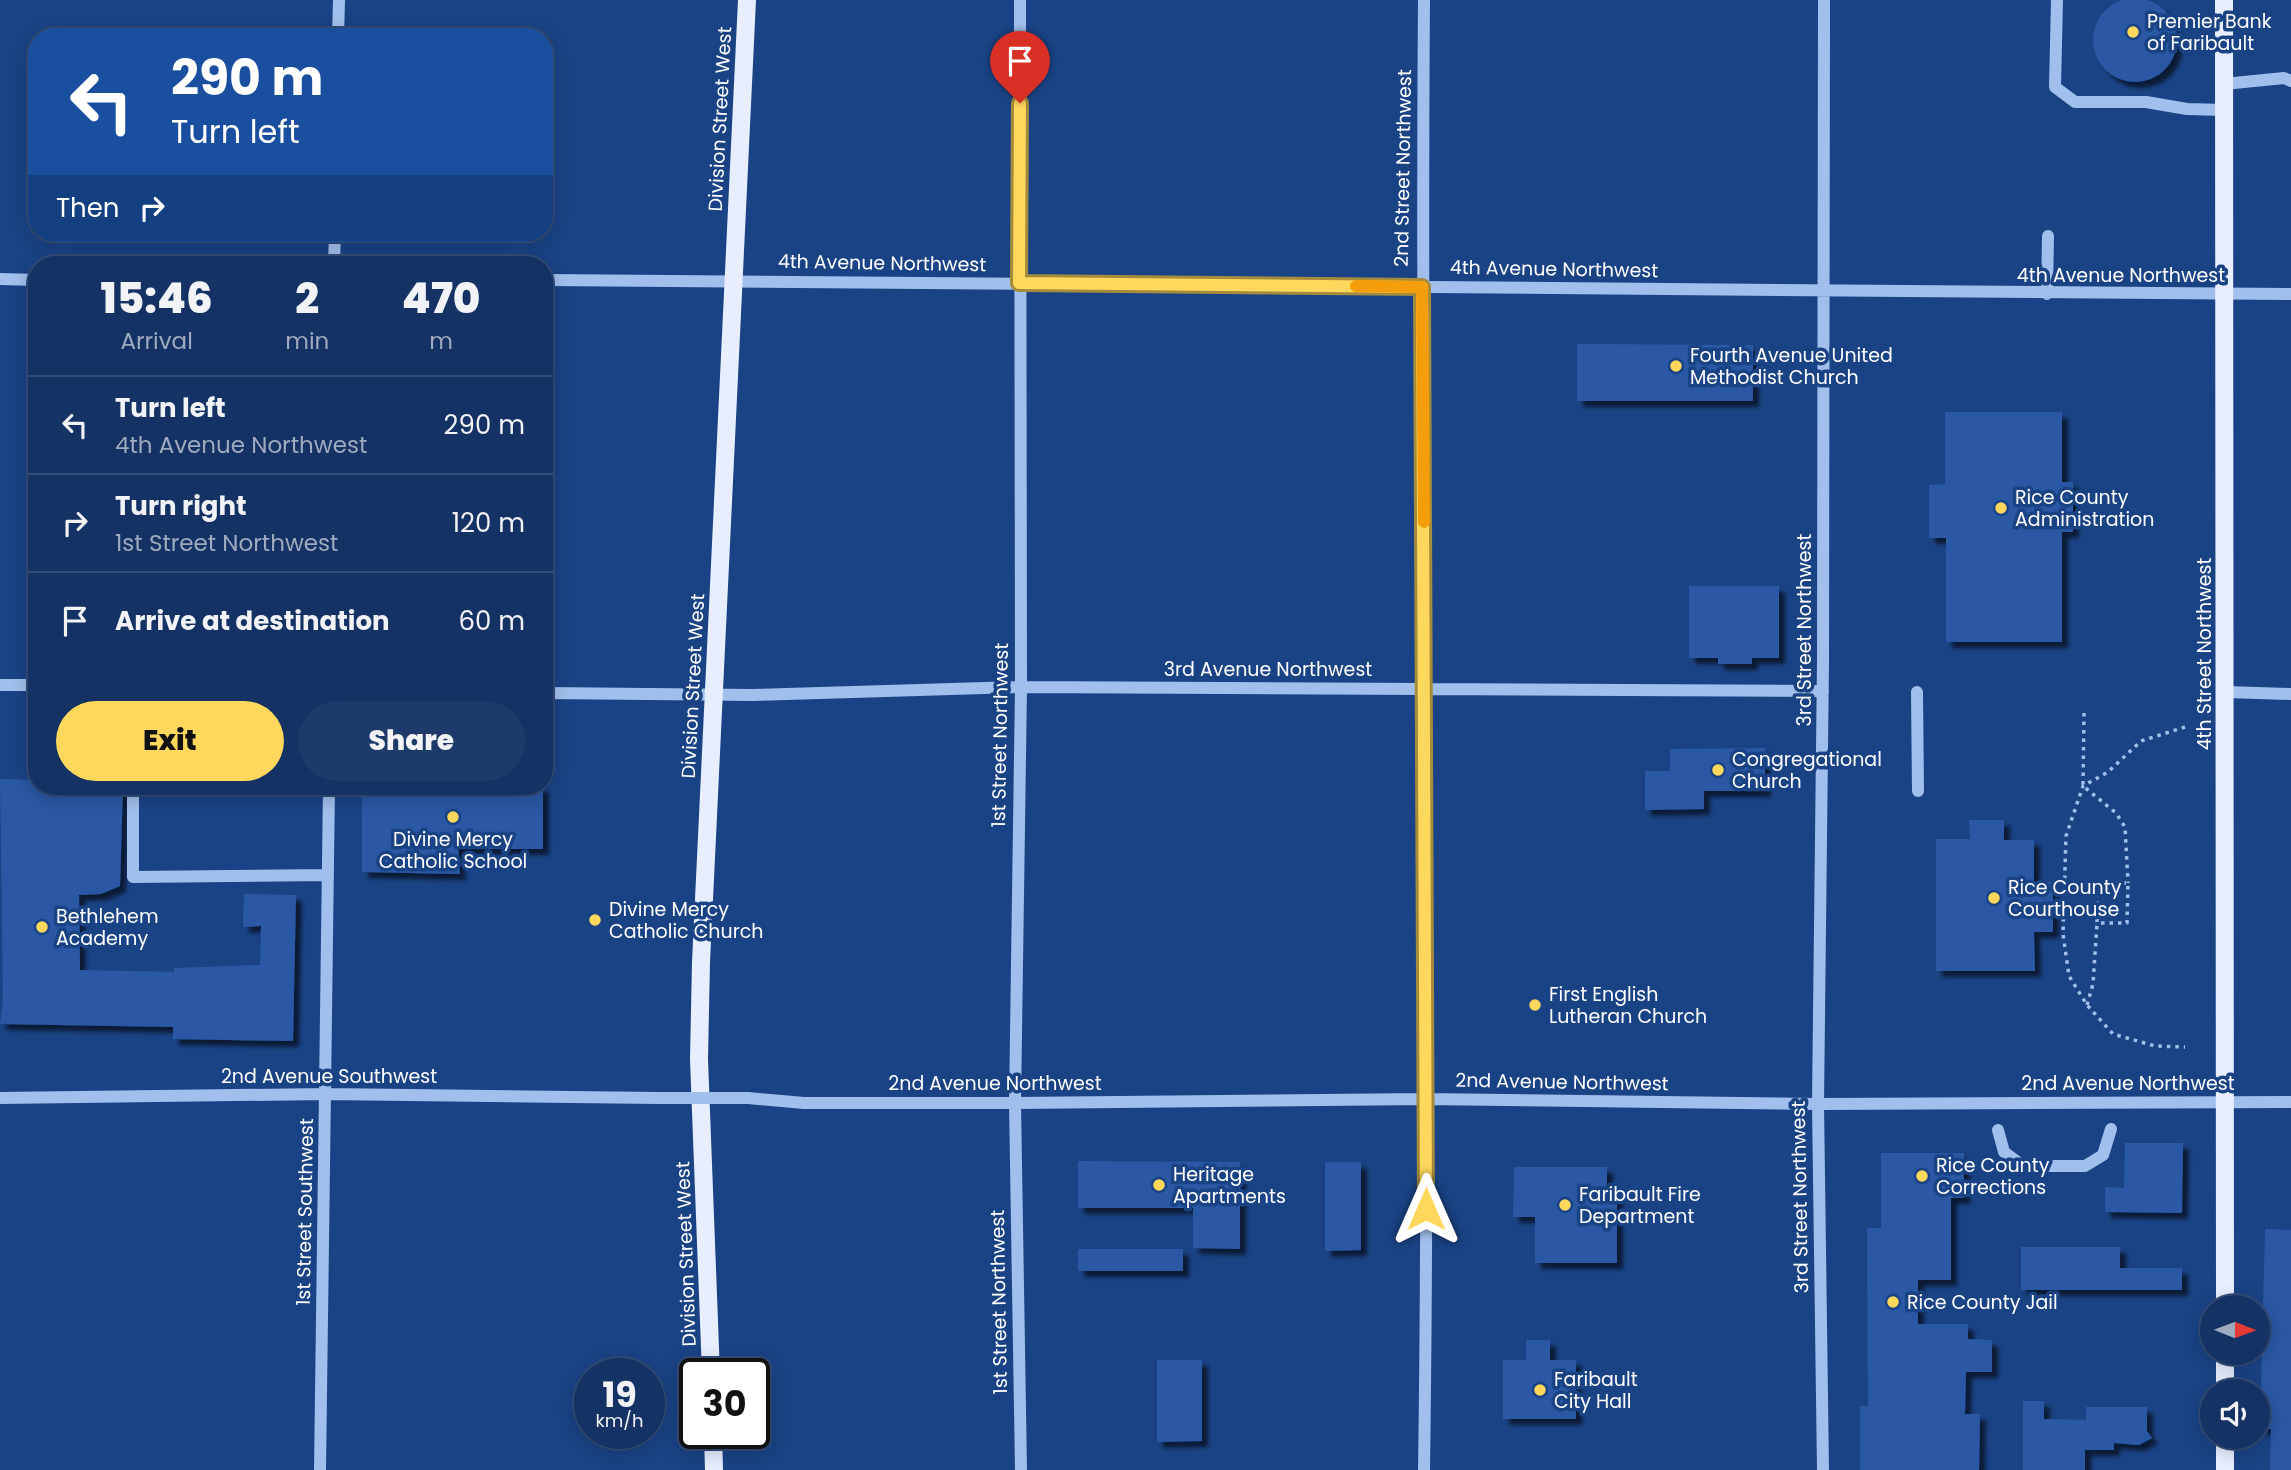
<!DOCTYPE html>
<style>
:root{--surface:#143264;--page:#1d3a6a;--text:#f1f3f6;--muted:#9daabf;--line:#334d78;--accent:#fed85d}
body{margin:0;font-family:Poppins,sans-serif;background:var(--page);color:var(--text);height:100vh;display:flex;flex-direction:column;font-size:26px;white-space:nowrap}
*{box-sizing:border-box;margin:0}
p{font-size:23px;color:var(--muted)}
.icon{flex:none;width:38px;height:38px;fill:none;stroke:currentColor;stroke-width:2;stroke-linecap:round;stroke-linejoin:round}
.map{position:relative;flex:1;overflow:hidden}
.side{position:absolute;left:28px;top:256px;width:525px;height:539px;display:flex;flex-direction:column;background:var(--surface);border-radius:28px;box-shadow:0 4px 18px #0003,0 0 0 2px var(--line)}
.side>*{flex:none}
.hud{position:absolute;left:28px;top:28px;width:525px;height:214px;border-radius:28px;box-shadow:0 4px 18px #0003,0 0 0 2px var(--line);background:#1a4fa0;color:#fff;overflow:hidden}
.needle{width:46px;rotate:91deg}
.controls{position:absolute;left:2200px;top:1295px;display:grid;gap:14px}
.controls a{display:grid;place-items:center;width:70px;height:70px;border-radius:50%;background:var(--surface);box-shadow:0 4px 18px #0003,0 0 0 2px var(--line);font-size:35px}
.speed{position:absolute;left:574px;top:1358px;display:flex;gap:14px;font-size:35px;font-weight:700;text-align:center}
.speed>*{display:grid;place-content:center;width:91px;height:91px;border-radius:50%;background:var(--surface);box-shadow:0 4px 18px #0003,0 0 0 2px var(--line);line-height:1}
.speed small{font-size:18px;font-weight:400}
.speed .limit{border:4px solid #111;border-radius:10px;background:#fff;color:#111}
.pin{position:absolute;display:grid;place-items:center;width:60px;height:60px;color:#fff;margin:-72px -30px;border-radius:50% 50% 50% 0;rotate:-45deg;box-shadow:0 0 7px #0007}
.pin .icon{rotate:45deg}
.me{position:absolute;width:77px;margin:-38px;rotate:0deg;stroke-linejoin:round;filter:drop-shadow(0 0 5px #0008)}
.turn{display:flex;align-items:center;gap:24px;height:147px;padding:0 28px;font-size:32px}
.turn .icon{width:91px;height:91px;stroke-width:2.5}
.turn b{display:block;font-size:49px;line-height:60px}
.then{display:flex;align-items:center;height:66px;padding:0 28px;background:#0003;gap:14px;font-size:26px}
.eta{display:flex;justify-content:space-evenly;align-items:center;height:119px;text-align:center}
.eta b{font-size:42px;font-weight:800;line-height:49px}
.cta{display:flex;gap:14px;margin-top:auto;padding:14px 28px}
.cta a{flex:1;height:80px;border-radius:42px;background:var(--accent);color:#111;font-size:28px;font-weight:800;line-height:80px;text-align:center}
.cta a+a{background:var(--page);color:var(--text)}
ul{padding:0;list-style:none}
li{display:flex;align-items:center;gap:21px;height:98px;padding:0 28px;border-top:2px solid var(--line)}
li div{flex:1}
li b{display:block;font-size:26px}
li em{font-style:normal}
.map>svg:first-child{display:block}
.building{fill:#2959a4;filter:url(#shadow)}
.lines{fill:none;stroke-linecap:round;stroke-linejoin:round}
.path{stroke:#a1bfec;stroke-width:3.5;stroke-dasharray:3.5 5;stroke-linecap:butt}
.minor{stroke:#a1bfec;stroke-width:12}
.major{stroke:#e6eeff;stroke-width:18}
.minor-bridge{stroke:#a1bfec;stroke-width:12}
.route-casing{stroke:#a58c3c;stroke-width:18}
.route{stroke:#fed85d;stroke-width:12}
.slow{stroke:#f59e0b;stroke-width:12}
.poi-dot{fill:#fed85d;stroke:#1a4385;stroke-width:2.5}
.labels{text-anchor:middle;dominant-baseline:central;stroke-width:7;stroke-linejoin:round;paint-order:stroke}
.poi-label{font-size:19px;fill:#fff;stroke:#1a4385;text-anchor:start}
.street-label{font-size:19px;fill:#fff;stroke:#1a4385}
</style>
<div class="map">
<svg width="2291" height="1470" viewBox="0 0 2291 1470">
<defs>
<filter id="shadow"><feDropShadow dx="6" dy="6" stdDeviation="2" flood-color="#0009"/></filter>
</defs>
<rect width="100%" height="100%" fill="#1a4385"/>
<path class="building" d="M2093 40a42 42 0 1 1 84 0a42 42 0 1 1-84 0Z
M 1577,344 L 1753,345 L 1753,401 L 1577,401 Z
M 1945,412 L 2062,412 L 2062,482 L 2073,482 L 2073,532 L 2062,532 L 2062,642 L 1946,642 L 1946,538 L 1929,538 L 1929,485 L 1945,484 Z
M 1689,586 L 1779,586 L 1779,658 L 1752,658 L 1752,664 L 1718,664 L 1718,658 L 1689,658 Z
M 1765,748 L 1765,791 L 1704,791 L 1704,809 L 1645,810 L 1645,771 L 1670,771 L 1670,749 Z
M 0,779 L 37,780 L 37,786 L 123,786 L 120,886 L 101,894 L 79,895 L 80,970 L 174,972 L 174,968 L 260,965 L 261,926 L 243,927 L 244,894 L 296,895 L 293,1041 L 173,1039 L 173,1027 L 0,1024 L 3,1000 Z
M 362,786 L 543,786 L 543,849 L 458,849 L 460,874 L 362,872 Z
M 1969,820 L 2004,820 L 2004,840 L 2034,840 L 2034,882 L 2053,882 L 2053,932 L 2034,932 L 2035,971 L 1936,971 L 1936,839 L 1970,839 Z
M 2125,1143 L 2183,1143 L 2182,1213 L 2105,1212 L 2105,1187 L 2124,1188 Z
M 1881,1153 L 1964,1153 L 1964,1198 L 1951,1198 L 1951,1280 L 1918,1280 L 1918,1324 L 1968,1324 L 1968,1339 L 1992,1340 L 1992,1372 L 1966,1372 L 1965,1414 L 1980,1414 L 1979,1470 L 1860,1470 L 1860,1406 L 1868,1406 L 1867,1228 L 1881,1228 Z
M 1078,1161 L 1240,1162 L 1240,1249 L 1193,1248 L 1193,1208 L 1078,1208 Z
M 1325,1162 L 1361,1162 L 1361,1250 L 1325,1251 Z
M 1514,1167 L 1607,1167 L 1607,1194 L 1617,1194 L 1617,1263 L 1535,1263 L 1535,1217 L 1513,1217 Z
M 2265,1229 L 2291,1230 L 2291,1470 L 2270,1470 L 2271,1429 L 2260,1429 Z
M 2021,1247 L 2120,1247 L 2120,1268 L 2182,1268 L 2182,1290 L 2021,1290 Z
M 1078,1249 L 1183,1249 L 1183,1271 L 1078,1271 Z
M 1526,1340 L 1550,1340 L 1550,1360 L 1576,1360 L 1576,1419 L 1503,1419 L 1503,1360 L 1526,1360 Z
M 1157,1360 L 1202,1360 L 1202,1441 L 1157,1442 Z
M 2023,1401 L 2044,1401 L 2044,1419 L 2086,1420 L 2086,1407 L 2147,1407 L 2147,1431 L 2152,1438 L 2139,1445 L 2114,1443 L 2114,1450 L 2085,1450 L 2085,1470 L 2023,1470 Z"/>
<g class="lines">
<path class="path" d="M 2084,713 L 2083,786 L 2116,813 L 2125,827 L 2128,883
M 2185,727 L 2141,741 L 2108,772 L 2083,786 L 2066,836 L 2063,934 L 2069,976 L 2087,1005 L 2113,1034 L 2155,1046 L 2185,1047
M 2097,883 L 2128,883 L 2127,923 L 2097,923 Z
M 2087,1005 L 2093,984 L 2097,924"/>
<path class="minor" d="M 1020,0 L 1021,687 L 1015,1103 L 1021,1470
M 2057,0 L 2055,87 L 2075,102 L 2146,102 L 2187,109 L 2224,110
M 338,37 L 339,0
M 2224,84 L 2284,78 L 2291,81
M 334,264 L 335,233
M 0,279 L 37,280
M 544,280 L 2291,294
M 2047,294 L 2048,236
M 0,685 L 37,685
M 1917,692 L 1918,791
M 2226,692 L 2291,694
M 544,693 L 752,695 L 1021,687 L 1823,691
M 133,786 L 133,877 L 328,875
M 0,1098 L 326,1094 L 658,1098
M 748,1098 L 804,1103 L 1015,1103 L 1425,1099 L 1818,1104 L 2291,1102
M 1998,1130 L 2004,1152 L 2023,1166 L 2085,1166 L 2103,1155 L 2111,1129
M 320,1470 L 329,786
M 1424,1470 C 1431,980 1420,490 1424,0
M 1823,1470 L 1818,1104 L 1823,661 L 1824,0"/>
<path class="major" d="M 2224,0 L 2225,1307
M 2225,1353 L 2225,1391
M 711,1374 L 699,1059 L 701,962 L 747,0
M 713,1433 L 714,1470
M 2225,1437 L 2225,1470"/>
<path class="minor-bridge" d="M 658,1098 L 748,1098"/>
</g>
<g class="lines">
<defs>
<path id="route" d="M 1020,103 L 1019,283 L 1422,287 L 1426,1209"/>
</defs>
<use href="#route" class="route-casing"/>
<use href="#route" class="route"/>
<path class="slow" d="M 1356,286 L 1422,287 L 1424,522"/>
</g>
<g class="poi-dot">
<circle cx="2133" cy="32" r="7"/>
<circle cx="1676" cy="366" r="7"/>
<circle cx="2001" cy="508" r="7"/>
<circle cx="1718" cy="770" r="7"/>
<circle cx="453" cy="817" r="7"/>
<circle cx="1994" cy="898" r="7"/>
<circle cx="595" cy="920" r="7"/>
<circle cx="42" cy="927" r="7"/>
<circle cx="1535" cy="1005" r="7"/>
<circle cx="1922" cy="1176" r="7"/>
<circle cx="1159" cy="1185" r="7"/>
<circle cx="1565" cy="1205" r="7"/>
<circle cx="1893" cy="1302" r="7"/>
<circle cx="1540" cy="1390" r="7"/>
</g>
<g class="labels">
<g class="poi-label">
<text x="2147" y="21">Premier Bank<tspan x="2147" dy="22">of Faribault</tspan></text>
<text x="1690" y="355">Fourth Avenue United<tspan x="1690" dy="22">Methodist Church</tspan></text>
<text x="2015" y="497">Rice County<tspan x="2015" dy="22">Administration</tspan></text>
<text x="1732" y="759">Congregational<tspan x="1732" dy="22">Church</tspan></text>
<text x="453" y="839" text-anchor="middle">Divine Mercy<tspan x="453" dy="22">Catholic School</tspan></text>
<text x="2008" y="887">Rice County<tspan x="2008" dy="22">Courthouse</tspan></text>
<text x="609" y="909">Divine Mercy<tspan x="609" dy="22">Catholic Church</tspan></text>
<text x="56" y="916">Bethlehem<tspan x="56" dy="22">Academy</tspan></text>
<text x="1549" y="994">First English<tspan x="1549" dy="22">Lutheran Church</tspan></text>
<text x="1936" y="1165">Rice County<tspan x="1936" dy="22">Corrections</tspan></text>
<text x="1173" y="1174">Heritage<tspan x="1173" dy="22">Apartments</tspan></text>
<text x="1579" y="1194">Faribault Fire<tspan x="1579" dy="22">Department</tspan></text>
<text x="1907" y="1302">Rice County Jail</text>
<text x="1554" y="1379">Faribault<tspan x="1554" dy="22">City Hall</tspan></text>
</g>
<g class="street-label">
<text transform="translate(720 119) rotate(-87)">Division Street West</text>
<text transform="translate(1403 168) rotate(-89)">2nd Street Northwest</text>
<text transform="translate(882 263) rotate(1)">4th Avenue Northwest</text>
<text transform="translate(1554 269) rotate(1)">4th Avenue Northwest</text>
<text x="2121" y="275">4th Avenue Northwest</text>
<text transform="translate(1804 630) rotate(-90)">3rd Street Northwest</text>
<text transform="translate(2204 654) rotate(-90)">4th Street Northwest</text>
<text x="1268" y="669">3rd Avenue Northwest</text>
<text transform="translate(693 686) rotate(-87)">Division Street West</text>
<text transform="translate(1000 735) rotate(-89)">1st Street Northwest</text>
<text x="329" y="1076">2nd Avenue Southwest</text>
<text transform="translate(1562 1082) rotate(1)">2nd Avenue Northwest</text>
<text x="995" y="1083">2nd Avenue Northwest</text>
<text x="2128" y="1083">2nd Avenue Northwest</text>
<text transform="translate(1800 1197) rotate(-91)">3rd Street Northwest</text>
<text transform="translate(305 1212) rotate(-89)">1st Street Southwest</text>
<text transform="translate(686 1254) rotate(-92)">Division Street West</text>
<text transform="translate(999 1302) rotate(-91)">1st Street Northwest</text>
</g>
</g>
</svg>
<div class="controls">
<a><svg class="needle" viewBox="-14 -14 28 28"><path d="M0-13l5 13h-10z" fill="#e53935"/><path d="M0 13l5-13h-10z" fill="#9daabf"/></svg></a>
<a><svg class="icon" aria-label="sound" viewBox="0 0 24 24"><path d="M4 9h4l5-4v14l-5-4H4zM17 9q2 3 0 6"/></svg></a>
</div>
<div class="speed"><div>19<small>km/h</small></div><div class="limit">30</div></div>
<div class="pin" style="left:1020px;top:103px;background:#d93025"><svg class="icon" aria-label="arrive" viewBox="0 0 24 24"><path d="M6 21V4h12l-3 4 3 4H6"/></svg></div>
<svg class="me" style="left:1426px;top:1209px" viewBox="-20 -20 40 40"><path d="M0-17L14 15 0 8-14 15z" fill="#fed85d" stroke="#fff" stroke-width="4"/></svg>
<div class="hud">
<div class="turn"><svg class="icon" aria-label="left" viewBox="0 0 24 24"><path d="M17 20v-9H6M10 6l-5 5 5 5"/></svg><div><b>290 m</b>Turn left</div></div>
<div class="then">Then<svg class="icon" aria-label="right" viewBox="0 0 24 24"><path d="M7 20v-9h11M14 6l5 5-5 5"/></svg></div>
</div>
<section class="side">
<div class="eta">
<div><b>15:46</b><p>Arrival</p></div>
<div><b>2</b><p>min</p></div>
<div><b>470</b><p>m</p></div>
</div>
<ul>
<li><svg class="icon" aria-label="left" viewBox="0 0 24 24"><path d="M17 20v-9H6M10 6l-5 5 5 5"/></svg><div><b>Turn left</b><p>4th Avenue Northwest</p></div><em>290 m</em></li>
<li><svg class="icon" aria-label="right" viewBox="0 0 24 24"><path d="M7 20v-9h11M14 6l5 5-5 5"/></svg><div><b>Turn right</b><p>1st Street Northwest</p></div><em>120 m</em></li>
<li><svg class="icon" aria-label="arrive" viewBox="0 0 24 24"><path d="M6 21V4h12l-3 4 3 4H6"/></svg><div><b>Arrive at destination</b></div><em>60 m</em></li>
</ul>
<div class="cta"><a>Exit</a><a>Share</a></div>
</section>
</div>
